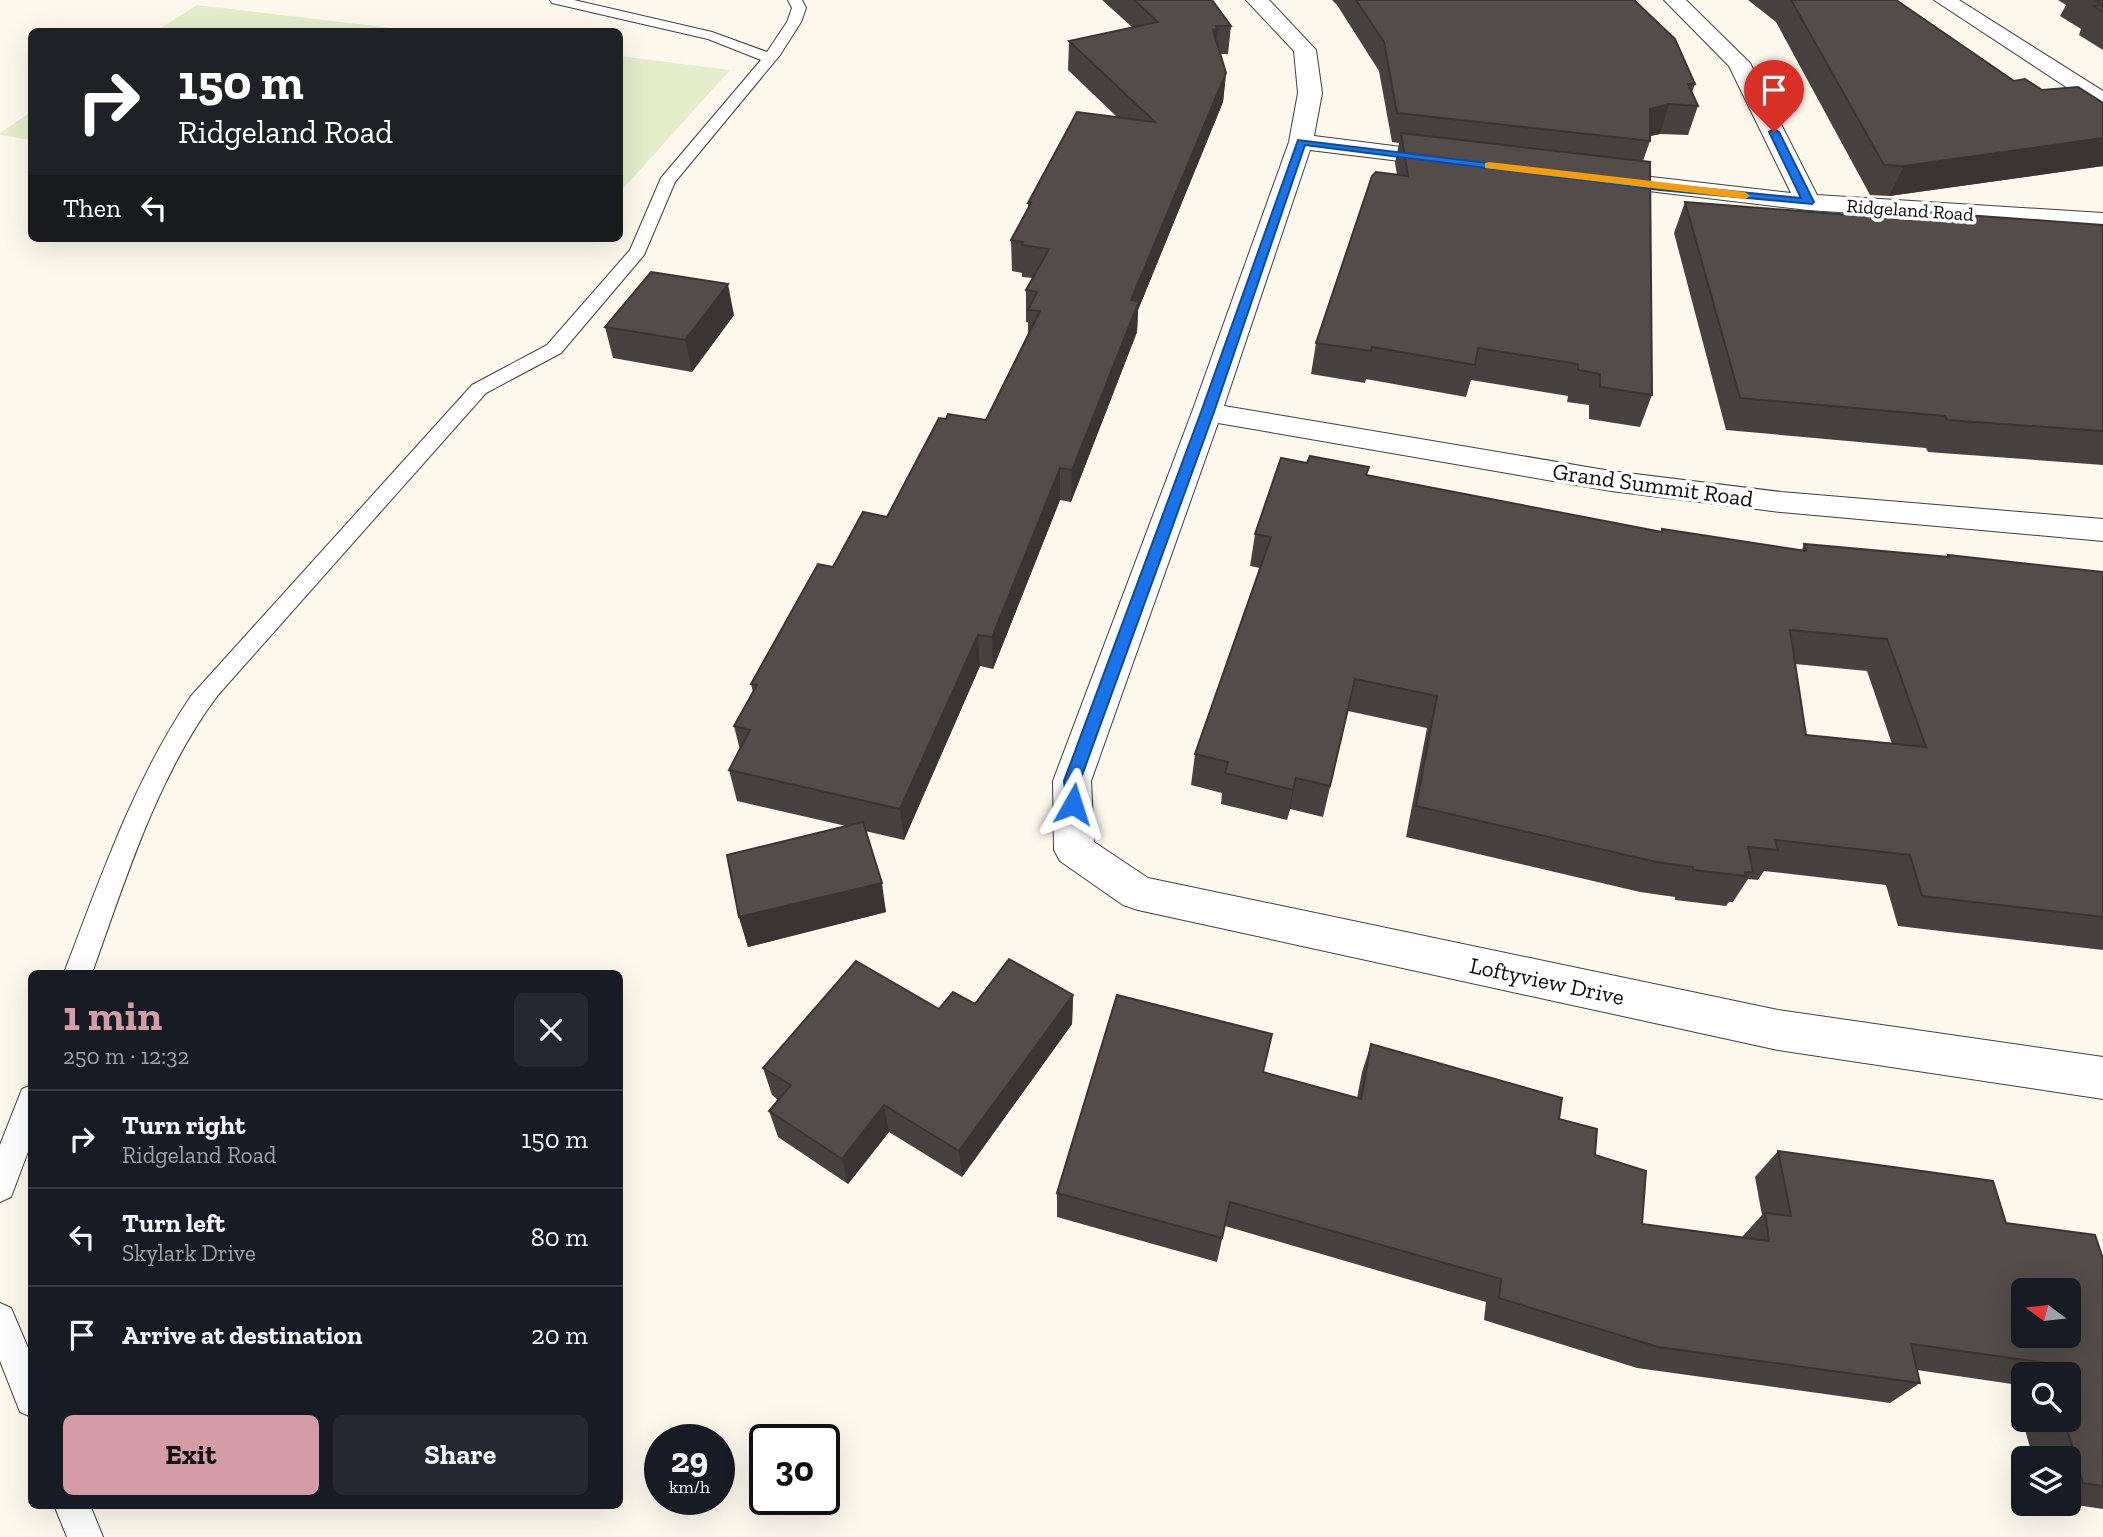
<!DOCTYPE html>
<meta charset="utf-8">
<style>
:root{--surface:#171b24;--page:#242831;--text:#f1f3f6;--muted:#9ea1a6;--line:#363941;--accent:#d39ca7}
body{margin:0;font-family:"Zilla Slab",serif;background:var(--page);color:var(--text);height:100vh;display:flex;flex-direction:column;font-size:26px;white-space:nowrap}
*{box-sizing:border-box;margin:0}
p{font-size:23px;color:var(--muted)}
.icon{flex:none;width:38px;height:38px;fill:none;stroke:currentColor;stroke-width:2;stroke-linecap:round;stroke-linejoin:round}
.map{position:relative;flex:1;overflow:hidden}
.details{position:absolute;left:28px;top:970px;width:595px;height:539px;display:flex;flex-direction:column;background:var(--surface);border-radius:10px;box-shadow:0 7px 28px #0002}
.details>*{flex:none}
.banner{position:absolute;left:28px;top:28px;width:595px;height:214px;border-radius:10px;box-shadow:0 7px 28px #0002;background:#202124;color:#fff;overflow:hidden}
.needle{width:46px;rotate:285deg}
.tools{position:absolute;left:2011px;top:1278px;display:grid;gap:14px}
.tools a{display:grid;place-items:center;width:70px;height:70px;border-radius:10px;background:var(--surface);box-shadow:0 7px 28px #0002;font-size:35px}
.speed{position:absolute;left:644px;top:1424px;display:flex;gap:14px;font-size:35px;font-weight:700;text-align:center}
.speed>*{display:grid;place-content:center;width:91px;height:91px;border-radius:50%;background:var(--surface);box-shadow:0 7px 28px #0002;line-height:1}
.speed small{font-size:18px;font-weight:400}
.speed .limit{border:4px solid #111;border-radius:10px;background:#fff;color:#111}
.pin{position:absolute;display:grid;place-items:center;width:60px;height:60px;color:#fff;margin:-72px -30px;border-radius:50% 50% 50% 0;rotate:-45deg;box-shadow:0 0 7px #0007}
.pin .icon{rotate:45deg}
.me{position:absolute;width:77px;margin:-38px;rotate:6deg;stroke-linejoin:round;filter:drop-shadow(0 0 5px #0008)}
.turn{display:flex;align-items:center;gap:24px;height:147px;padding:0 35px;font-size:32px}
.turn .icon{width:91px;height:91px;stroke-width:2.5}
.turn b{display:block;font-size:49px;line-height:60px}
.then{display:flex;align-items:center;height:66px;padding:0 35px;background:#0003;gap:14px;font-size:26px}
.round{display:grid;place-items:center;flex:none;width:74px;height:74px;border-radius:10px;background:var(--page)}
.head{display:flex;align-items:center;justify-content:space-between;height:119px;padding:0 35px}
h1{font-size:42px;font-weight:700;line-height:52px;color:var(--accent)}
.action{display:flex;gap:14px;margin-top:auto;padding:14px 35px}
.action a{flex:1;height:80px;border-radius:10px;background:var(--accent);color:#111;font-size:28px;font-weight:700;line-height:80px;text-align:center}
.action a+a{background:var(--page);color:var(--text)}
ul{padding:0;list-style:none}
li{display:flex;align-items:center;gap:21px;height:98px;padding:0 35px;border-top:2px solid var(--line)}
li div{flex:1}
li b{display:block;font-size:26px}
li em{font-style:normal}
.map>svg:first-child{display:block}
.pitch{fill:#e4ecca}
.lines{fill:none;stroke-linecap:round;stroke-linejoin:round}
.lane-casing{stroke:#3f3f3f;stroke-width:2}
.street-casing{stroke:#3f3f3f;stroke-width:2}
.lane{fill:#fff;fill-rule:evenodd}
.street{fill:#fff;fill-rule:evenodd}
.wall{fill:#47413f;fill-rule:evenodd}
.shaded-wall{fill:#3a3533}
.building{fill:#534c49;stroke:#3a3533;stroke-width:2;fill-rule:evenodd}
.route{fill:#1a73e8;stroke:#114b97;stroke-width:2}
.slow{fill:#f59e0b}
.labels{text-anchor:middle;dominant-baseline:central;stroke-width:7;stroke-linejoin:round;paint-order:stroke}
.far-street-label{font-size:19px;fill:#0c0c0c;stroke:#fff}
.street-label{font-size:23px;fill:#0c0c0c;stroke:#fff}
</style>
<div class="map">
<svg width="2103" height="1537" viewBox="0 0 2103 1537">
<rect width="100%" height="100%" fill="#fdf8ec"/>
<path class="pitch" d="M 197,5 L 417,31 L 156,31 Z
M 620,56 L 730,70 L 620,192 Z
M 31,112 L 31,140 L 0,135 L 0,133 Z"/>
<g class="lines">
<defs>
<path id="lane" d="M 550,0 L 574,0 L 712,32 L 767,52 L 787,22 L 792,8 L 788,0 L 802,0 L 806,8 L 801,22 L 780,55 L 675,182 L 644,255 L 561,353 L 486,393 L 218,695 C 157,776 126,879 92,973 L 64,973 C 100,879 134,780 191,696 L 472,385 L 547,345 L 630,250 L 661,178 L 761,60 L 708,39 L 552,3 Z
M 32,1085 L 32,1141 L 11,1197 L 0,1202 L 0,1145 L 22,1089 Z
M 0,1303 L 11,1308 L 32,1357 L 32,1417 L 20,1412 L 0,1361 Z
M 54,1505 L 90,1505 L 103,1537 L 67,1537 Z"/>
<path id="street" d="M 1246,0 L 1269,0 L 1316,50 L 1322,93 L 1314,136 L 1449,153 L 1458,155 L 1461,160 L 1458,165 L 1449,167 L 1310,150 L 1224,406 L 1611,471 L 1781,492 L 2103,519 L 2103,541 L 1781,512 L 1611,491 L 1218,423 L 1091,781 L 1094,842 L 1148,878 L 1778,1010 L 2103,1057 L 2103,1099 L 1778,1050 L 1138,910 L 1123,905 L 1060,861 L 1054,850 L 1053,781 L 1192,412 L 1289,142 L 1298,93 L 1294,51 Z
M 1664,0 L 1686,0 L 1750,63 L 1817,195 L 2103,213 L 2103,229 L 1808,210 L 1590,184 L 1586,179 L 1590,174 L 1599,171 L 1791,193 L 1729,66 Z
M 1934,0 L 1959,0 L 2103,91 L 2103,108 L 2095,106 Z"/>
</defs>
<use href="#lane" class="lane-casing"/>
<use href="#street" class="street-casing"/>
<use href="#lane" class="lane"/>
<use href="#street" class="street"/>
</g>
<path class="wall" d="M 1102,0 L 1212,0 L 1231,26 L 1228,54 L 1220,54 L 1226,73 L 1223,102 L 1138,310 L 1137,332 L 1071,502 L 1060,500 L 993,669 L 980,666 L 904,840 L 865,831 L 886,912 L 748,947 L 739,917 L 846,826 L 737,801 L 729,770 L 740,750 L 734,726 L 753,692 L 751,684 L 833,567 L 887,517 L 946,419 L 986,420 L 1028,334 L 1028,322 L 1026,322 L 1026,290 L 1033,278 L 1022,277 L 1022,273 L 1012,271 L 1011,240 L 1028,210 L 1028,203 L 1117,117 L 1068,70 L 1069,41 L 1132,27 Z
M 1332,0 L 1634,0 L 1695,84 L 1692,92 L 1698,106 L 1688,135 L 1660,134 L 1650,136 L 1650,141 L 1643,161 L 1652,395 L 1640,427 L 1589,419 L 1589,405 L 1567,402 L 1568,396 L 1471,380 L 1466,397 L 1366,379 L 1365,383 L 1311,374 L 1316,343 L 1397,175 L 1395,163 L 1399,143 L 1392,142 L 1379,71 L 1337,5 Z
M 1748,0 L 1896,0 L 2014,81 L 2042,90 L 2103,103 L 2103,166 L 1889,196 L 1870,195 L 1776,22 Z
M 2058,0 L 2103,0 L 2103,50 L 2079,35 L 2081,29 L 2060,16 L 2066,5 Z
M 1685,202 L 1906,219 L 1910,211 L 2103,225 L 2103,465 L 1928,452 L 1926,448 L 1726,430 L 1674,233 Z
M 734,315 L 692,372 L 613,358 L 605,327 Z
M 1307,463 L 1661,532 L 1662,529 L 1802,550 L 1804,544 L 1947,557 L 1948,555 L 2103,572 L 2103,950 L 1898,926 L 1886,885 L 1764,871 L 1758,880 L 1748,879 L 1733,902 L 1729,902 L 1726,906 L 1675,900 L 1675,897 L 1640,892 L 1406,837 L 1427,728 L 1348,711 L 1323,817 L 1290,809 L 1287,820 L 1221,804 L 1222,793 L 1191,785 L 1195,754 L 1260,568 L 1250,566 L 1255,534 ZM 1795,664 L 1867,671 L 1892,744 L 1806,735 Z
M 1073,995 L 1072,1024 L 962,1177 L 889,1132 L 848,1184 L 778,1137 L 769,1111 L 778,1100 L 772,1095 L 763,1068 L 939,1009 L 975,1004 Z
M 1371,1044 L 1559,1119 L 1595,1155 L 1642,1224 L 1742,1237 L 1762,1215 L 1755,1177 L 1778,1151 L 2006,1223 L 2103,1259 L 2103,1509 L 2063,1503 L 2068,1503 L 2068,1458 L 2033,1458 L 2012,1384 L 1917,1370 L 1920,1383 L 1890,1403 L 1637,1368 L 1484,1320 L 1486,1302 L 1225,1226 L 1217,1262 L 1057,1217 L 1057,1193 L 1263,1072 L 1357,1098 L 1362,1072 ZM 2023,1374 L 2068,1374 L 2068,1419 L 2023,1419 Z"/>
<path class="shaded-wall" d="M 1218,29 L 1215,58 L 1213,30 Z
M 1226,73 L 1223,102 L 1138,310 L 1137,332 L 1071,502 L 1072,470 L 1131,300 Z
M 1669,104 L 1660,134 L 1640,138 L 1650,109 Z
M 2103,138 L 2103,166 L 1889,196 L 1904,166 Z
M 728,284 L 734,315 L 692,372 L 685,340 Z
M 1060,468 L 1060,500 L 993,669 L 992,637 Z
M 978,635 L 980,666 L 904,840 L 900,809 Z
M 1296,778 L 1290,809 L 1287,820 L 1293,790 Z
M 882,883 L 886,912 L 748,947 L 739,917 Z
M 1073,995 L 1072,1024 L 962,1177 L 959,1151 Z
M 884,1105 L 889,1132 L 848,1184 L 842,1159 Z"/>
<path class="building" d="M 1134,0 L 1212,0 L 1231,26 L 1216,26 L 1218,29 L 1213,30 L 1226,73 L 1131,300 L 1139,301 L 1072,470 L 1060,468 L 992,637 L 978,635 L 900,809 L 729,770 L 750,730 L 734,726 L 757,685 L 751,684 L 818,564 L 833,567 L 863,512 L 887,517 L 939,418 L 946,419 L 948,414 L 986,420 L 1040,311 L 1028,310 L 1037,292 L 1026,290 L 1049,249 L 1022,245 L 1023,242 L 1011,240 L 1031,203 L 1028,203 L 1077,112 L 1155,122 L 1069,41 L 1158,22 Z
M 1356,0 L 1634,0 L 1675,39 L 1695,84 L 1688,84 L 1698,106 L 1669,104 L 1650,109 L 1650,141 L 1397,113 L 1384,42 Z
M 1791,0 L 1896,0 L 2014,81 L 2025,79 L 2042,90 L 2078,87 L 2103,103 L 2103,138 L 1904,166 L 1884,165 Z
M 2095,0 L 2103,0 L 2103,5 Z
M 2103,5 L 2103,12 L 2094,6 Z
M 1401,133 L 1650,162 L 1652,395 L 1600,387 L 1600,374 L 1578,370 L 1578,364 L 1478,348 L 1475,365 L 1372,347 L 1371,351 L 1316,343 L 1372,176 L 1376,172 L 1408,176 Z
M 1685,202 L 1915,220 L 1910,211 L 2103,225 L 2103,431 L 1947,420 L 1945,416 L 1740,398 Z
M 651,272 L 728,284 L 685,340 L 605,327 Z
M 1310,456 L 1369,467 L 1366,475 L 1662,532 L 1662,529 L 1806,551 L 1804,544 L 1949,557 L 1948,555 L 2103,572 L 2103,917 L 1922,896 L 1910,855 L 1775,840 L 1778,850 L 1748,847 L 1753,872 L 1745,872 L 1746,876 L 1693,870 L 1693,867 L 1656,862 L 1416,806 L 1437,696 L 1355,679 L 1330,786 L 1296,778 L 1293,790 L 1225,773 L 1228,762 L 1195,754 L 1271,537 L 1255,534 L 1281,458 L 1307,463 ZM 1790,630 L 1887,639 L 1926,747 L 1806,735 Z
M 863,822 L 882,883 L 739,917 L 727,855 Z
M 1009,959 L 1073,995 L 959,1151 L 884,1105 L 842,1159 L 769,1111 L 791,1085 L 763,1068 L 856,961 L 939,1009 L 953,992 L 975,1004 Z
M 1117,995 L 1272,1034 L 1263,1072 L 1361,1099 L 1371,1044 L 1562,1098 L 1559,1119 L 1597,1129 L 1595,1155 L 1646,1171 L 1642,1224 L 1769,1241 L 1765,1213 L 1791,1216 L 1778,1151 L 1993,1181 L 2006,1223 L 2095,1235 L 2103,1259 L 2103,1486 L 2083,1483 L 2064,1419 L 2068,1419 L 2068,1374 L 2050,1374 L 2047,1363 L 1911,1344 L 1920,1383 L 1658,1347 L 1499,1298 L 1501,1279 L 1230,1202 L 1222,1238 L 1057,1193 ZM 2023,1290 L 2068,1290 L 2068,1335 L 2023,1335 Z"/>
<path class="route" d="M 1774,129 L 1779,132 L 1814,202 L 1812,204 L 1660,190 L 1305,145 L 1214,412 L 1080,781 L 1081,804 L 1073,810 L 1067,808 L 1064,781 L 1201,412 L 1298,140 L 1660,184 L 1801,198 L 1769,132 Z"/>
<path class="slow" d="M 1489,162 L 1745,192 L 1750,196 L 1745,199 L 1485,168 L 1485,163 Z"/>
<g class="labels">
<g class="far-street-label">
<text transform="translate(1910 210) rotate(4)">Ridgeland Road</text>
</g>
<g class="street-label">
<text transform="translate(1653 485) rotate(8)">Grand Summit Road</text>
<text transform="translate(1547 981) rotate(12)">Loftyview Drive</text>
</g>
</g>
</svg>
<div class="tools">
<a><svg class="needle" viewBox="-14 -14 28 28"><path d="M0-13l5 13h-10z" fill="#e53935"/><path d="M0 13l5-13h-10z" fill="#9ea1a6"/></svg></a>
<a><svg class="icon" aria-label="search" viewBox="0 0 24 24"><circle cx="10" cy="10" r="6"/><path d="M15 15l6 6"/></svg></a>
<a><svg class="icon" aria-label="layers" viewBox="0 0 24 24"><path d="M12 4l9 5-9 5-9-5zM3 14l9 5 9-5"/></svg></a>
</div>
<div class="speed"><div>29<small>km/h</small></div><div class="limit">30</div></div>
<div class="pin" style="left:1774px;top:132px;background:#d93025"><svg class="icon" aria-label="arrive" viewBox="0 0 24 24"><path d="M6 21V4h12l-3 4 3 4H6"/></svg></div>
<svg class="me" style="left:1073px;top:804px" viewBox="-20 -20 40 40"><path d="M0-17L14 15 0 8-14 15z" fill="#1a73e8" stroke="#fff" stroke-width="4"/></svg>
<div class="banner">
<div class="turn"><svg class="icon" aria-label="right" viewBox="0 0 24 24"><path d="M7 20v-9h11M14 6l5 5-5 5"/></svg><div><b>150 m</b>Ridgeland Road</div></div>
<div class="then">Then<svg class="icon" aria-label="left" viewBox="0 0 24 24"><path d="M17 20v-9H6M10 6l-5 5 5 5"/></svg></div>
</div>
<section class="details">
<div class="head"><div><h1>1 min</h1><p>250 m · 12:32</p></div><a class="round"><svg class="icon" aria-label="close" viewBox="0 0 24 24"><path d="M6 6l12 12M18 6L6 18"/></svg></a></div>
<ul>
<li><svg class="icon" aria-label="right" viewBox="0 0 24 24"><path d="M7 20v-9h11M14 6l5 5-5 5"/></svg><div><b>Turn right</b><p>Ridgeland Road</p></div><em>150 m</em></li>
<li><svg class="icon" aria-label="left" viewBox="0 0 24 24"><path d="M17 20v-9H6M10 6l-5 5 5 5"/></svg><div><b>Turn left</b><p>Skylark Drive</p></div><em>80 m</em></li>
<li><svg class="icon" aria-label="arrive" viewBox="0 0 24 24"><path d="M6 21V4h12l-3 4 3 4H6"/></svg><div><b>Arrive at destination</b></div><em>20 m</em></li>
</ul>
<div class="action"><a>Exit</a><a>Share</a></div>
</section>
</div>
